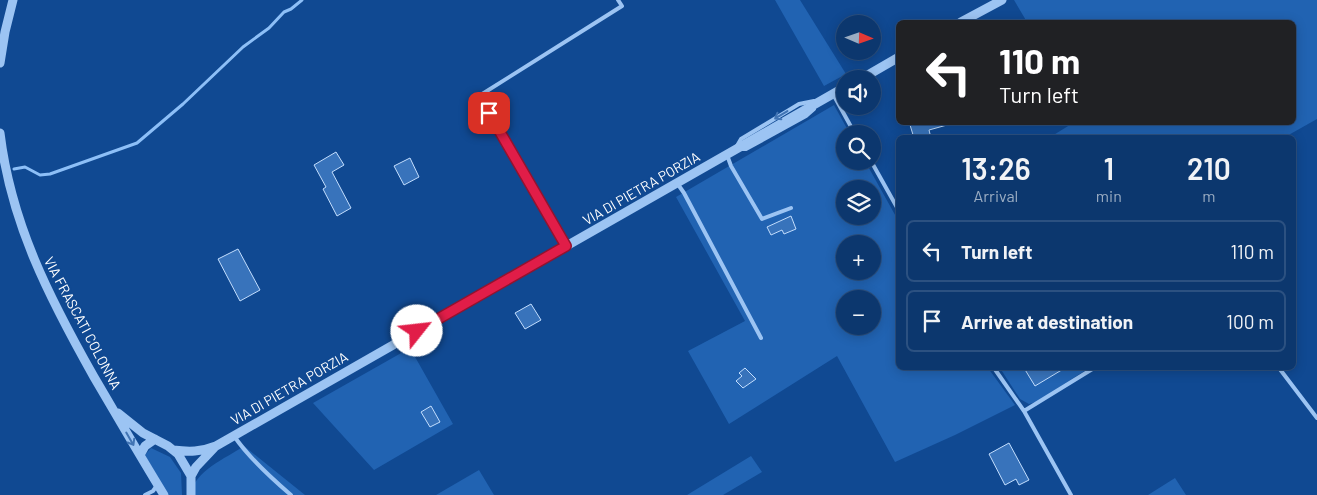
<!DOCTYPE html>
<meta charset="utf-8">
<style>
:root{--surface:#0c376e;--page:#1a4276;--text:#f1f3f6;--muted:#9aacc2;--line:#2c5181}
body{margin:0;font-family:Barlow,sans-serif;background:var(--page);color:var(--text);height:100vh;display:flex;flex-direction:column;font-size:19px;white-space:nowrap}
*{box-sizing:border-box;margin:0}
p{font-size:16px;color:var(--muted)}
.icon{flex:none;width:28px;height:28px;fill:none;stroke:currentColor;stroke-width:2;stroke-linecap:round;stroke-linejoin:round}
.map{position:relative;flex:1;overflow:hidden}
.details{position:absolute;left:896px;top:135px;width:400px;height:235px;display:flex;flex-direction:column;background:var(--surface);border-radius:8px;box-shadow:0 2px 12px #0003,0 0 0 1px var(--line)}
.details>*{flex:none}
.hud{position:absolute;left:896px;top:20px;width:400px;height:105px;border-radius:8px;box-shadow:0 2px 12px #0003,0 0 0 1px var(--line);background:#202124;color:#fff;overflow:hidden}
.needle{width:32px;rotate:92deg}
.tools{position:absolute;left:836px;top:15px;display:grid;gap:10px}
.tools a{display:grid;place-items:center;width:45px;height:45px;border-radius:50%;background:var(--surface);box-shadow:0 2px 12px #0003,0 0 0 1px var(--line);font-size:25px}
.pin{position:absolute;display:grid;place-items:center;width:42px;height:42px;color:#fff;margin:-21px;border-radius:10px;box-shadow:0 2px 8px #0006}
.me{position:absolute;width:55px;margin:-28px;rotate:61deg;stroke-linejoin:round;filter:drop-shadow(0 0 4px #0008)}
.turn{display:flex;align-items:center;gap:18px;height:105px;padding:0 20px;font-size:22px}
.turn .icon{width:65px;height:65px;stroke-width:2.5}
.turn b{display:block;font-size:35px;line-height:42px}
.eta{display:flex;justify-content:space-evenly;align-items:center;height:85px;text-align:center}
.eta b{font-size:30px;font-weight:600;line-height:35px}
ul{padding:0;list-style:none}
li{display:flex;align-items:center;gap:15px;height:62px;margin:0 10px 8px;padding:0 10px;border:2px solid var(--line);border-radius:8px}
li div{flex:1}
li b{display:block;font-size:19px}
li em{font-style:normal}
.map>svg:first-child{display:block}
.green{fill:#2163b2;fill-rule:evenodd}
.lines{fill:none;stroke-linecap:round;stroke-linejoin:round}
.stream{stroke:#8dbff7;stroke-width:3}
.building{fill:#3873bb;stroke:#c3defe}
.service{stroke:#9cc4f3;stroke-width:4}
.tertiary{stroke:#9cc4f3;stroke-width:9}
.oneway{stroke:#4174b4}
.route-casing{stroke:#92132f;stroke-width:12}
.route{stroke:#e11d48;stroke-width:9}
.labels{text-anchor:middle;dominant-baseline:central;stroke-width:4;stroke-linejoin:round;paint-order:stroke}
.street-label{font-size:14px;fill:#fff;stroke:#104992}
</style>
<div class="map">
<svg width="1317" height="495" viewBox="0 0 1317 495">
<rect width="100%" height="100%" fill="#104992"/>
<path class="green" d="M 775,0 L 800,0 L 846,74 L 824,86 Z
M 1014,0 L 1317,0 L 1317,119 L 1285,137 L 1053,137 L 1052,136 L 1073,123 L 1294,122 L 1294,22 L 1027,22 Z
M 834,105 L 850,134 L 845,134 L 845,161 L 865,161 L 899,222 L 899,368 L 988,368 L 1015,405 L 955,435 L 895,462 L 837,356 L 729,424 L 688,351 L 745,321 L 676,197 ZM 845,189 L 872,189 L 872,216 L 845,216 ZM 791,216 L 796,229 L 784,234 L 782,230 L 771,235 L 767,227 ZM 845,244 L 872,244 L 872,271 L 845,271 ZM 845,299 L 872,299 L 872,326 L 845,326 Z
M 410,348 L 453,424 L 374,470 L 313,403 Z
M 1000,368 L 1024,368 L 1035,385 L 1061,370 L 1059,368 L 1089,368 L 1036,402 L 1029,404 L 1020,399 Z
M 244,446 L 305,495 L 190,495 C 195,470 225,459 244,446 Z
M 151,448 L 170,457 L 181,473 L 182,495 L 168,495 L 145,455 Z
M 751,456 L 762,472 L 723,495 L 687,495 Z
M 479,470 L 494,495 L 436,495 Z
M 1175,478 L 1186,495 L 1148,495 Z"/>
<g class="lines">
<path class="stream" d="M 14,169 L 25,167 L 40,175 L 50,174 L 137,143 L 183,104 L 243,47 L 269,28 L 284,12 L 291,9 L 302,0"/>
</g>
<path class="building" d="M 914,122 L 947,122 L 947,125 L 929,130 L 931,138 L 914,138 L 910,125 L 914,124 Z
M 336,152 L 344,165 L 332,172 L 351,208 L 337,216 L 323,189 L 326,187 L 314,165 Z
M 410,158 L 419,177 L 404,185 L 394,166 Z
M 791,216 L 796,229 L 784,234 L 782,230 L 771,235 L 767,227 Z
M 238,249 L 260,290 L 240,301 L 218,259 Z
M 531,304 L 541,320 L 525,329 L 515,313 Z
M 745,368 L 756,379 L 743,388 L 736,381 L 742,376 L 739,373 Z
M 1024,368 L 1065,368 L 1035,386 Z
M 431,406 L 440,422 L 430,427 L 421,412 Z
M 1009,443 L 1029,480 L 1019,485 L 1016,479 L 1005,485 L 989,454 Z"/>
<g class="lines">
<path class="service" d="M 833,94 L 855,134
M 737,146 L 741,139 L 799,104 L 814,101
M 742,149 L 746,149 L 806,116 L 814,109
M 727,155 L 731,166 L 762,219 L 791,208
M 871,161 L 899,211
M 677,183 L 684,193 L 761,338
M 567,246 L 479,96 L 622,6 L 618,0
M 994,368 L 1024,411 L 1071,495
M 1279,368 L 1317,418
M 1024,411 L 1094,368
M 234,436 C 249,458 270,477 291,495
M 145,495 L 153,491 L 158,484"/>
<path class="tertiary" d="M 961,22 L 1002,0
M 0,63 L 5,32 L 13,0
M 861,79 L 899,57
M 0,133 C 11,224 50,299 94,377 C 117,416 140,456 164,495
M 118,413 L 143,433 L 168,446 L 178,454 L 191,476 L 191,495
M 173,450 C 189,452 201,452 216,446 L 845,87
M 140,455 L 145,446 L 155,439
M 191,476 L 196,467 L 214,448"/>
</g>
<defs><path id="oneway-shaft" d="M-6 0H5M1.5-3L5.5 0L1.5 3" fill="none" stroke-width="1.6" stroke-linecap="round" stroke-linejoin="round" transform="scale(1.25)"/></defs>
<g class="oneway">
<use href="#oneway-shaft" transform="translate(781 115) rotate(149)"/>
<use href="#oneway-shaft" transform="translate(130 439) rotate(60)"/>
</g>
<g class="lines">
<defs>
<path id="route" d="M 417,331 L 566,246 L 489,113"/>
</defs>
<use href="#route" class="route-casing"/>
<use href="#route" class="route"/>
</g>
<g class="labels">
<g class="street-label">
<text transform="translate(641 188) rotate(-30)">VIA DI PIETRA PORZIA</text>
<text transform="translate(83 323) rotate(62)">VIA FRASCATI COLONNA</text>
<text transform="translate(289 388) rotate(-30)">VIA DI PIETRA PORZIA</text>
</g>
</g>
</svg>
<div class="tools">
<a><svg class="needle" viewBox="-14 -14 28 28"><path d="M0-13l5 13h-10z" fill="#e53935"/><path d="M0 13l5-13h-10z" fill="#9aacc2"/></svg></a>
<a><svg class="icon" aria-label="sound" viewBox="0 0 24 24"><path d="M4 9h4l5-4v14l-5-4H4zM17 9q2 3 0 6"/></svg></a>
<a><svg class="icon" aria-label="search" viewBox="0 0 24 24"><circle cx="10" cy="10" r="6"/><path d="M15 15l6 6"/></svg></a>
<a><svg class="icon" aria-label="layers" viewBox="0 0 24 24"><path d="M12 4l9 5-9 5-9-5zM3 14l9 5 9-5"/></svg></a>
<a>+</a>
<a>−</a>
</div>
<div class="pin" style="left:489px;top:113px;background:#d93025"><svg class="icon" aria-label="arrive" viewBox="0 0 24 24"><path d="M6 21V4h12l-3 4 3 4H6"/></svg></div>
<svg class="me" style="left:417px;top:331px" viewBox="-20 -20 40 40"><circle r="19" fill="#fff"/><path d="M0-13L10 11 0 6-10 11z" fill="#e11d48"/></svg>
<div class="hud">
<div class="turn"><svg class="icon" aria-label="left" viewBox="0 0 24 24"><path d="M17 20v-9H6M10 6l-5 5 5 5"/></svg><div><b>110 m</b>Turn left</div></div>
</div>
<section class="details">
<div class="eta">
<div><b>13:26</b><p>Arrival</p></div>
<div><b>1</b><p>min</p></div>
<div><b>210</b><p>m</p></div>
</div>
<ul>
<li><svg class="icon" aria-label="left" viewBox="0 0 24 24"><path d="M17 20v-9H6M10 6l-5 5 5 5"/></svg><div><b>Turn left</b></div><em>110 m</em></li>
<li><svg class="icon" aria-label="arrive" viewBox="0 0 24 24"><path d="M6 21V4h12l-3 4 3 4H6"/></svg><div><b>Arrive at destination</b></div><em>100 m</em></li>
</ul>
</section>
</div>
